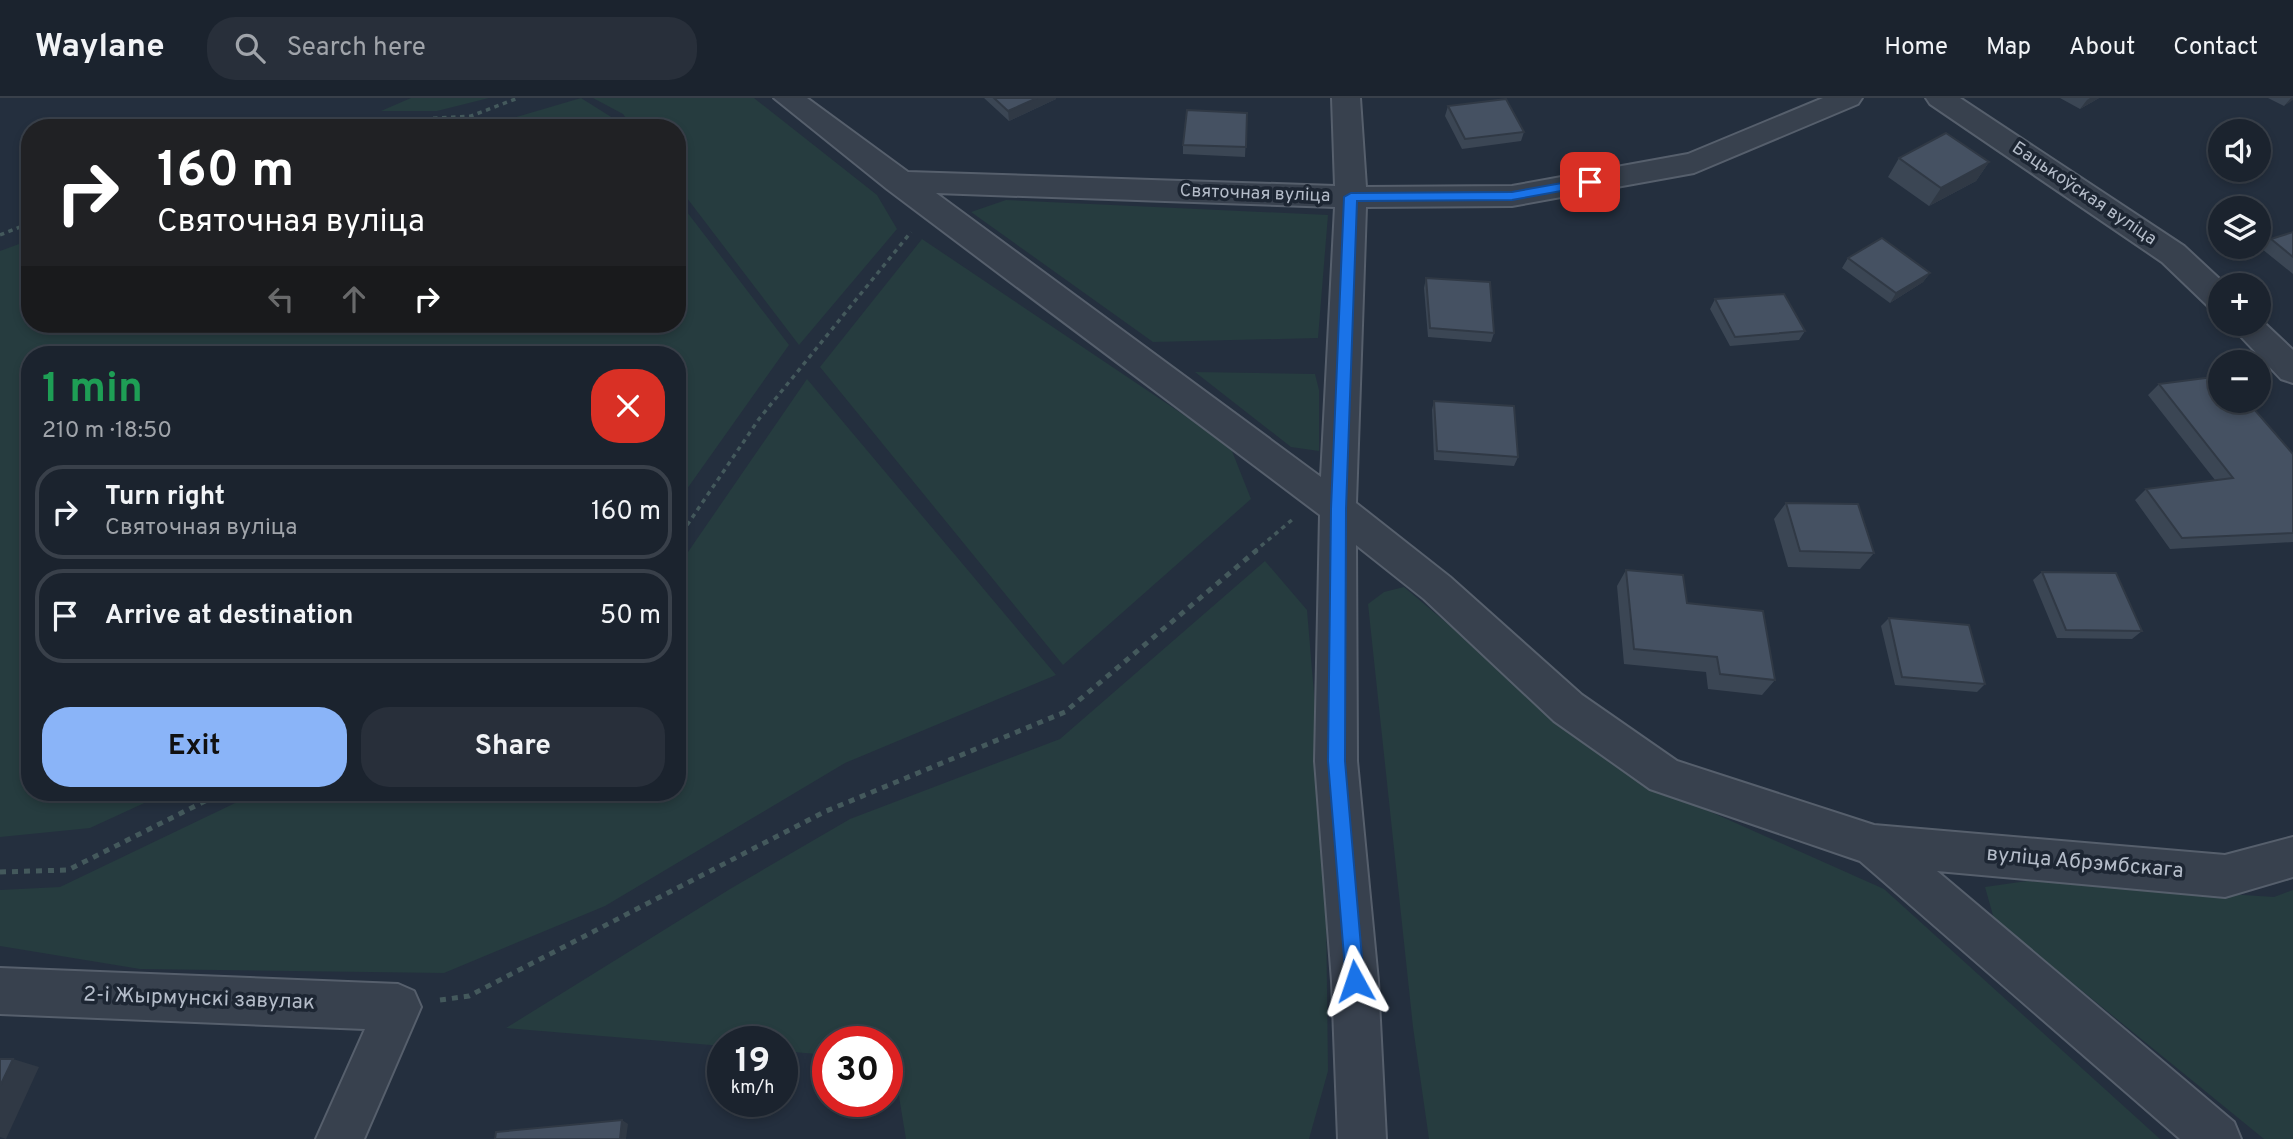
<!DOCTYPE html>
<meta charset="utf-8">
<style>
:root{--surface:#1b232e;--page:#282f3a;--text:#f1f3f6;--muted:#a0a4aa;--line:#39404a;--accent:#8ab4f8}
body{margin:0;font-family:Overpass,sans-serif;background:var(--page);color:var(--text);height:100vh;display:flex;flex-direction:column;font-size:26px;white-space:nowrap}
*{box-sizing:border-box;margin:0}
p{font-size:23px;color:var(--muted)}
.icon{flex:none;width:38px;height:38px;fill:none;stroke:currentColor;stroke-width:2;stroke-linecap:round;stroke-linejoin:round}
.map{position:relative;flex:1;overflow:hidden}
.details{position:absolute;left:21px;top:248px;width:665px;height:455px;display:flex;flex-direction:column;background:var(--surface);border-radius:28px;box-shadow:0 4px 10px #0003,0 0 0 2px var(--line)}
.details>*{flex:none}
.hud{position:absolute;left:21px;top:21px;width:665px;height:214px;border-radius:28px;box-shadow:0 4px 10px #0003,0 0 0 2px var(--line);background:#202124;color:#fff;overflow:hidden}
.controls{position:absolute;left:2208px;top:21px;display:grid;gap:14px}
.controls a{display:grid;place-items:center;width:63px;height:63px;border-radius:50%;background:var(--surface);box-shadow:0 4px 10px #0003,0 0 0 2px var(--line);font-size:35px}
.speed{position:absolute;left:707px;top:928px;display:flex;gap:14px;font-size:35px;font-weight:700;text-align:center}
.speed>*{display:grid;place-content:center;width:91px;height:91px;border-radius:50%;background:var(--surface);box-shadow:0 4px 10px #0003,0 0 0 2px var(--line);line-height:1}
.speed small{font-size:18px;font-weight:400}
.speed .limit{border:10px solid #d22;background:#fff;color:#111}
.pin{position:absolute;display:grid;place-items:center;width:60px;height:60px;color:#fff;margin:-30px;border-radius:14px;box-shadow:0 4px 10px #0006}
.me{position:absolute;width:77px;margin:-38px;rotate:355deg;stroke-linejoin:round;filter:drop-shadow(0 0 5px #0008)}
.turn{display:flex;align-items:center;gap:24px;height:147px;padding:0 21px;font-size:32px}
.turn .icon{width:91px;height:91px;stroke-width:2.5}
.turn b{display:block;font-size:49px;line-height:60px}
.lanes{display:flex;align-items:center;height:66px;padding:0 21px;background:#0003;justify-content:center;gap:35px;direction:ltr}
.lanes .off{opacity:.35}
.round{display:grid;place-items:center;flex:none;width:74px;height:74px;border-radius:28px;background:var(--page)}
.summary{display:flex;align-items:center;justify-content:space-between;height:119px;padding:0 21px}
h1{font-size:42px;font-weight:700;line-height:52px;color:#1e9e55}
.primary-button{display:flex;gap:14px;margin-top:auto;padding:14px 21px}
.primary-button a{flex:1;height:80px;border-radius:28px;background:var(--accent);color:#111;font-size:28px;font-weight:700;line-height:80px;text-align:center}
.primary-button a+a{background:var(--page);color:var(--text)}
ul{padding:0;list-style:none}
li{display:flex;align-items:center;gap:21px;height:94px;margin:0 14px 10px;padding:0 7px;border:4px solid var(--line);border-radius:28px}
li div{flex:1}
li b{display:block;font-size:26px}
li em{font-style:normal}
header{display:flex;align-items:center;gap:42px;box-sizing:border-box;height:98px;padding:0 35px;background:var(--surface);border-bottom:2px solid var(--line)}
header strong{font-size:33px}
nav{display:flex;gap:38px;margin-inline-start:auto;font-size:24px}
.search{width:490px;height:63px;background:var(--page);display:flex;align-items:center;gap:18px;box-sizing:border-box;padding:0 24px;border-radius:28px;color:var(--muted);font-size:26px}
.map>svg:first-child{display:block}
.green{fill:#263c3f}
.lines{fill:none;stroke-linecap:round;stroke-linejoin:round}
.minor-casing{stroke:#565f6c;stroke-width:4}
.path-far1{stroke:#44595c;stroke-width:3.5;stroke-dasharray:4.5 4.5;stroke-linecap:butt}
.path{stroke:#44595c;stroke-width:5;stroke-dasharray:6 6;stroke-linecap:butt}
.minor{fill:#38414e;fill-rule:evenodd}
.wall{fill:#3b4654}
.shaded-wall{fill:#303945}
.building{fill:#455162;stroke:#303945;stroke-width:2}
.route{fill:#1a73e8;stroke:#114b97;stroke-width:2}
.labels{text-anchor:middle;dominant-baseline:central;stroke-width:7;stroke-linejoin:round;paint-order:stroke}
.far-street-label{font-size:18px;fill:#b4bcc9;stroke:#1d2633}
.street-label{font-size:21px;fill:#b4bcc9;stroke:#1d2633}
</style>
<header>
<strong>Waylane</strong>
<div class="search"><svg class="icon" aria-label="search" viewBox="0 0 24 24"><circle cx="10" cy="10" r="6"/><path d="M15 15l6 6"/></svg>Search here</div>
<nav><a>Home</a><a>Map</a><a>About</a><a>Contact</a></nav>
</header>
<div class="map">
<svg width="2293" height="1041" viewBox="0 0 2293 1041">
<rect width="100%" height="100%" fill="#242f3e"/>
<path class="green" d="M 411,0 L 489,0 L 437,13 L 381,13 Z
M 581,0 L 616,22 L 623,30 L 479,30 Z
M 593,0 L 754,0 L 877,97 L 897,131 L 799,247 L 677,87 L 677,30 L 633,30 L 623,16 Z
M 677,101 L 789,247 L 677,405 L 677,257 L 30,257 L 30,695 L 166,695 L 90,730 L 0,739 L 0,153 L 30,142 L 30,226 L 677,226 Z
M 1006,102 L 1328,117 L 1318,240 L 1153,244 L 971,114 Z
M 922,141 L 1230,348 L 1251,401 L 1063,567 L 820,269 Z
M 1195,274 L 1315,276 L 1319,292 L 1319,353 L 1291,349 Z
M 807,281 L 1056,577 L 845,665 L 605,808 L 444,875 L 140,871 L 0,848 L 0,792 L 60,789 L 256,695 L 677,695 L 677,464 L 688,454 Z
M 1265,463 L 1307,512 L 1325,727 L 1328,973 L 1309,1041 L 906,1041 L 893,962 L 887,961 L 887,943 L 828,943 L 828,957 L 782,953 L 782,943 L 723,943 L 723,948 L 506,930 L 730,791 L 850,721 L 1060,641 Z
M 1404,489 L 1563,623 L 1666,694 L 1884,791 L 2160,1041 L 1429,1041 L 1413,929 L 1368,506 L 1384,494 Z
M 2027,783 L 2274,799 L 2293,792 L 2293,1041 L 2264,1041 L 1994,821 L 1985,789 Z"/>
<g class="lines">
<defs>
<path id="minor" d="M 774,0 L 807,0 L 908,74 L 1335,88 L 1332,0 L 1360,0 L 1366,89 L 1512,88 L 1688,56 L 1823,0 L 1862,0 L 1858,6 L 1694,75 L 1512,108 L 1366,109 L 1356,405 L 1450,479 L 1582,597 L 1677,663 L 1874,727 L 2225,757 L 2293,739 L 2293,779 L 2225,799 L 1937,773 L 2234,1024 L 2241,1041 L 2180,1041 L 1860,763 L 1650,691 L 1554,623 L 1424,501 L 1356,447 L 1357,663 L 1378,883 L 1386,1041 L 1338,1041 L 1332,883 L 1315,663 L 1320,417 L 887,91 ZM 936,95 L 1335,109 L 1321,379 Z
M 1926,0 L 1960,0 L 2184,148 L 2226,187 L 2221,187 L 2221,214 L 2210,210 L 2162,164 L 1930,6 Z
M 2259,220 L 2293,252 L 2293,285 L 2281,281 L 2229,226 L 2259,226 Z
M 0,870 L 398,886 L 414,893 L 421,909 L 364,1041 L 316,1041 L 365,931 L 0,916 Z"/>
</defs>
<use href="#minor" class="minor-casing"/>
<path class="path-far1" d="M 362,30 L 391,23 L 471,18 L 518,0
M 0,137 L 30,125
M 677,442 L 759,321 L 911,134
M 1254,454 L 1293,421"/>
<path class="path" d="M 0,774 L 68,772 L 221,695
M 440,902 L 469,898 L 824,714 L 1065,614 L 1257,452"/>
<use href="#minor" class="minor"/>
</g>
<path class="wall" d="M 984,0 L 1056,0 L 1056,1 L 1009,23 Z
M 2060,0 L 2099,0 L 2080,11 Z
M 2268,0 L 2293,0 L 2284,8 Z
M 1448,8 L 1524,34 L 1521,43 L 1462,51 L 1445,18 Z
M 1247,15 L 1245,59 L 1183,56 L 1183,47 Z
M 1899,60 L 1989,64 L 1976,83 L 1929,108 L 1888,79 Z
M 2293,134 L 2293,176 L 2262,151 L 2271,141 Z
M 1848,160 L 1930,175 L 1923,184 L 1890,205 L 1842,170 Z
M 1426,180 L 1494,235 L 1491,244 L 1428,239 L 1424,190 Z
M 1715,201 L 1805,233 L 1799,242 L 1730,248 L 1710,211 Z
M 2159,286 L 2293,356 L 2293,444 L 2170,451 L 2135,402 L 2146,391 L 2215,382 L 2148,297 Z
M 1434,303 L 1518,359 L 1514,368 L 1434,362 L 1432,312 Z
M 1786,405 L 1874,455 L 1860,471 L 1788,469 L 1774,421 Z
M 1626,472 L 1687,505 L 1775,582 L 1762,597 L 1708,591 L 1706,574 L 1624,566 L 1617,488 Z
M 2042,474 L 2142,533 L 2132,541 L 2057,540 L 2033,482 Z
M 1889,520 L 1985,586 L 1977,594 L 1895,587 L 1881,528 Z"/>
<path class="shaded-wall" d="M 1037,0 L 1056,0 L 1056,1 L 1009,23 L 1008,13 Z
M 2090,0 L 2099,0 L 2080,11 L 2087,2 Z
M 2291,0 L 2293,0 L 2293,2 L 2284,8 Z
M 1989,64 L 1976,83 L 1929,108 L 1941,90 Z
M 1930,175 L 1923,184 L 1890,205 L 1896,195 Z
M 13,961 L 39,969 L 6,1041 L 0,1039 L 0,988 Z
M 622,1022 L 628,1026 L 626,1041 L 620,1041 Z"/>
<path class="building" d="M 994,0 L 1037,0 L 1008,13 Z
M 1506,1 L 1524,34 L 1465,41 L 1448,8 Z
M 1187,12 L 1247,15 L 1246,49 L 1183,47 Z
M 1946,35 L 1989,64 L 1941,90 L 1899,60 Z
M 2293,134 L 2293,159 L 2271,141 Z
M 1882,140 L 1930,175 L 1896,195 L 1848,160 Z
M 1426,180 L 1490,184 L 1494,235 L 1430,230 Z
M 1784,196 L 1805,233 L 1735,239 L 1715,201 Z
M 2221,278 L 2221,303 L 2247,303 L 2293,356 L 2293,435 L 2182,440 L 2146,391 L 2233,380 L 2159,286 Z
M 1434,303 L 1514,308 L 1518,359 L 1437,353 Z
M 1786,405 L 1858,406 L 1874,455 L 1800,453 Z
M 1626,472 L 1683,477 L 1687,505 L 1763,513 L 1775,582 L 1720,576 L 1717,559 L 1634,551 Z
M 2042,474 L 2116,475 L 2142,533 L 2066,532 Z
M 1889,520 L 1969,527 L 1985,586 L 1902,579 Z
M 0,961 L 13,961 L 0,988 Z
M 622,1022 L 620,1041 L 495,1041 L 496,1034 Z"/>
<path class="route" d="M 1590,80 L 1594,81 L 1594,87 L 1512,102 L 1357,103 L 1346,411 L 1345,663 L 1364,883 L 1362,890 L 1355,892 L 1348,890 L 1346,883 L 1328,663 L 1331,411 L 1344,99 L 1351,95 L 1512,94 Z"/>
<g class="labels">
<g class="far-street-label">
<text transform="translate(1255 96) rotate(2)">Святочная вуліца</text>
<text transform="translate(2084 96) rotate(34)">Бацькоўская вуліца</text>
</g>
<g class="street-label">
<text transform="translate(2085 765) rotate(5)">вуліца Абрэмбскага</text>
<text transform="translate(199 901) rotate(2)">2-і Жырмунскі завулак</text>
</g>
</g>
</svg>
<div class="controls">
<a><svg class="icon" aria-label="sound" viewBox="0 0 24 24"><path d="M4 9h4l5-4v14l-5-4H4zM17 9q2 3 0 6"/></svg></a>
<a><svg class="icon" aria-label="layers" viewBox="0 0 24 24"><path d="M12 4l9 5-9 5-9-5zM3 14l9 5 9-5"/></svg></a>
<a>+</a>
<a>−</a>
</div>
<div class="speed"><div>19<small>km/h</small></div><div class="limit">30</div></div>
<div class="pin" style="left:1590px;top:84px;background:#d93025"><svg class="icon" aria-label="arrive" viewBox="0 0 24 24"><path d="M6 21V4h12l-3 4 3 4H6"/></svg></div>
<svg class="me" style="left:1355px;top:883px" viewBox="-20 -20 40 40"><path d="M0-17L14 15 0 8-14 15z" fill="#1a73e8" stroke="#fff" stroke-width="4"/></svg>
<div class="hud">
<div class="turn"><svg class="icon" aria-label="right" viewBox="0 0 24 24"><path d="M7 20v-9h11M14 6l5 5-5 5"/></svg><div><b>160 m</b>Святочная вуліца</div></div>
<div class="lanes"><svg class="icon off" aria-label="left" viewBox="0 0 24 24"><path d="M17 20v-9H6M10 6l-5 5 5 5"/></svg><svg class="icon off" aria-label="ahead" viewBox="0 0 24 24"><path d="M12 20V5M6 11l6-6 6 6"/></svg><svg class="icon" aria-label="right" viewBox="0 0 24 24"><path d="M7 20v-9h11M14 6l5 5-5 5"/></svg></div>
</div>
<section class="details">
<div class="summary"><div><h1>1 min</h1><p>210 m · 18:50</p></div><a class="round" style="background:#d93025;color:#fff"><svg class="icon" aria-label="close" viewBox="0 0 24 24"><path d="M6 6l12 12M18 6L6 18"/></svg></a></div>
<ul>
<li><svg class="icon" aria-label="right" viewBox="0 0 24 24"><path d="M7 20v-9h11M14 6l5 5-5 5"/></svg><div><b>Turn right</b><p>Святочная вуліца</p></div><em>160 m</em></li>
<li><svg class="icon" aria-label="arrive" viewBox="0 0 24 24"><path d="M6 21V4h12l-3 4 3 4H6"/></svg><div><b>Arrive at destination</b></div><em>50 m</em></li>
</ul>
<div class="primary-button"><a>Exit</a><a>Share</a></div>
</section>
</div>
